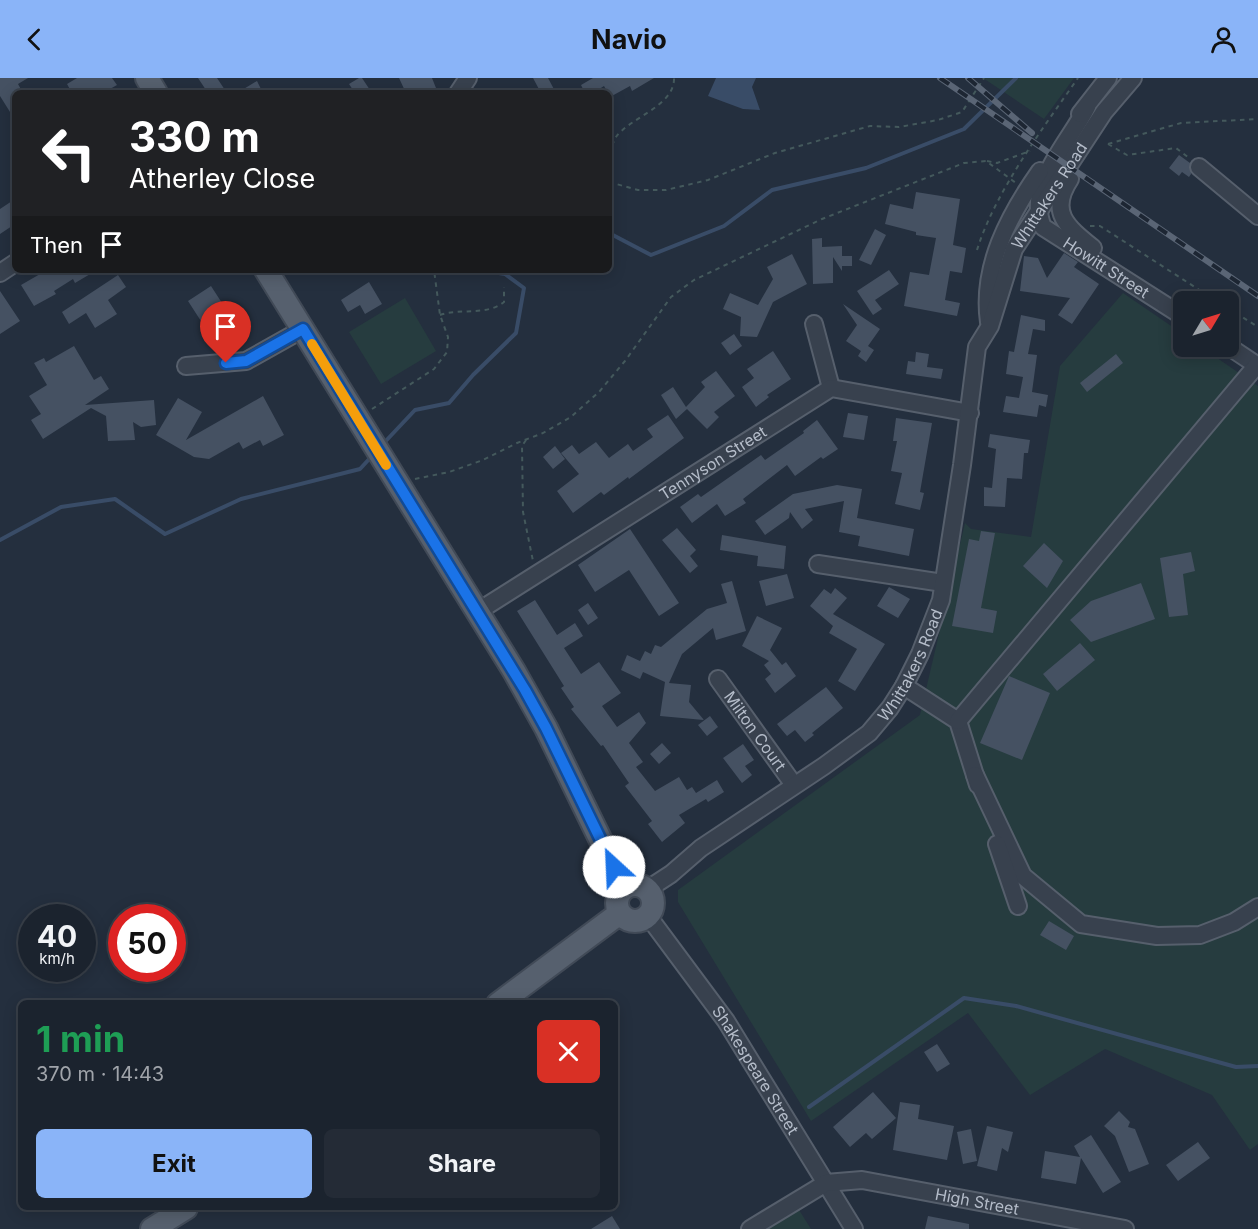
<!DOCTYPE html>
<meta charset="utf-8">
<style>
:root{--surface:#1b232e;--page:#242b36;--text:#f1f3f6;--muted:#a0a4aa;--line:#39404a;--accent:#8ab4f8}
body{margin:0;font-family:Inter,sans-serif;background:var(--page);color:var(--text);height:100vh;display:flex;flex-direction:column;font-size:22px;white-space:nowrap}
*{box-sizing:border-box;margin:0}
p{font-size:20px;color:var(--muted)}
.icon{flex:none;width:33px;height:33px;fill:none;stroke:currentColor;stroke-width:2;stroke-linecap:round;stroke-linejoin:round}
.map{position:relative;flex:1;overflow:hidden}
.drawer{position:absolute;left:18px;top:922px;width:600px;height:210px;display:flex;flex-direction:column;background:var(--surface);border-radius:9px;box-shadow:0 3px 15px #0003,0 0 0 2px var(--line)}
.drawer>*{flex:none}
.banner{position:absolute;left:12px;top:12px;width:600px;height:183px;border-radius:9px;box-shadow:0 3px 15px #0003,0 0 0 2px var(--line);background:#202124;color:#fff;overflow:hidden}
.needle{width:39px;rotate:52deg}
.fabs{position:absolute;left:1173px;top:213px;display:grid;gap:12px}
.fabs a{display:grid;place-items:center;width:66px;height:66px;border-radius:9px;background:var(--surface);box-shadow:0 3px 15px #0003,0 0 0 2px var(--line);font-size:30px}
.speed{position:absolute;left:18px;top:826px;display:flex;gap:12px;font-size:30px;font-weight:700;text-align:center}
.speed>*{display:grid;place-content:center;width:78px;height:78px;border-radius:50%;background:var(--surface);box-shadow:0 3px 15px #0003,0 0 0 2px var(--line);line-height:1}
.speed small{font-size:15px;font-weight:400}
.speed .limit{border:9px solid #d22;background:#fff;color:#111}
.pin{position:absolute;display:grid;place-items:center;width:51px;height:51px;color:#fff;margin:-62px -26px;border-radius:50% 50% 50% 0;rotate:-45deg;box-shadow:0 0 6px #0007}
.pin .icon{rotate:45deg}
.me{position:absolute;width:66px;margin:-33px;rotate:335deg;stroke-linejoin:round;filter:drop-shadow(0 0 4px #0008)}
.turn{display:flex;align-items:center;gap:21px;height:126px;padding:0 18px;font-size:27px}
.turn .icon{width:78px;height:78px;stroke-width:2.5}
.turn b{display:block;font-size:42px;line-height:51px}
.then{display:flex;align-items:center;height:57px;padding:0 18px;background:#0003;gap:12px;font-size:22px}
.round{display:grid;place-items:center;flex:none;width:63px;height:63px;border-radius:9px;background:var(--page)}
.headline{display:flex;align-items:center;justify-content:space-between;height:102px;padding:0 18px}
h1{font-size:36px;font-weight:700;line-height:45px;color:#1e9e55}
.button{display:flex;gap:12px;margin-top:auto;padding:12px 18px}
.button a{flex:1;height:69px;border-radius:9px;background:var(--accent);color:#111;font-size:24px;font-weight:700;line-height:69px;text-align:center}
.button a+a{background:var(--page);color:var(--text)}
header{display:flex;justify-content:space-between;align-items:center;height:78px;padding:0 18px;background:var(--accent);color:#111;font-size:27px;font-weight:700}
.map>svg:first-child{display:block}
.green{fill:#263c3f}
.water{fill:#394c67}
.lines{fill:none;stroke-linecap:round;stroke-linejoin:round}
.stream{stroke:#394c67;stroke-width:4}
.building{fill:#455162}
.minor-casing{stroke:#565f6c;stroke-width:20}
.major-casing{stroke:#414a57;stroke-width:26}
.path{stroke:#44595c;stroke-width:2;stroke-dasharray:4.5 4.5;stroke-linecap:butt}
.minor{stroke:#38414e;stroke-width:16}
.major{stroke:#56606e;stroke-width:22}
.rail-casing{stroke:#5a6575;stroke-width:6}
.rail{stroke:#1d2633;stroke-width:4;stroke-dasharray:11;stroke-linecap:butt}
.route-casing{stroke:#114b97;stroke-width:15}
.route{stroke:#1a73e8;stroke-width:10}
.slow{stroke:#f59e0b;stroke-width:10}
.labels{text-anchor:middle;dominant-baseline:central;stroke-width:5;stroke-linejoin:round;paint-order:stroke}
.street-label{font-size:16px;fill:#b4bcc9;stroke:#1d2633}
</style>
<header><svg class="icon" aria-label="back" viewBox="0 0 24 24"><path d="M15 5l-7 7 7 7"/></svg>Navio<svg class="icon" aria-label="person" viewBox="0 0 24 24"><circle cx="12" cy="8" r="4"/><path d="M4 21q1-7 8-7t8 7"/></svg></header>
<div class="map">
<svg width="1258" height="1151" viewBox="0 0 1258 1151">
<rect width="100%" height="100%" fill="#242f3e"/>
<path class="green" d="M 983,0 L 1074,0 L 1044,41 Z
M 1123,215 L 1183,256 L 1184,268 L 1201,269 L 1258,308 L 1258,1066 L 1250,1072 L 1212,1017 L 1105,971 L 1030,1017 L 968,935 L 811,1043 L 678,824 L 678,812 L 920,637 L 965,445 L 971,451 L 1031,459 L 1060,288 Z
M 405,220 L 436,273 L 381,306 L 349,254 Z
M 794,1124 L 811,1151 L 750,1151 Z"/>
<path class="water" d="M 716,0 L 756,0 L 752,9 L 760,32 L 743,31 L 708,18 Z"/>
<g class="lines">
<path class="stream" d="M 609,155 L 651,177 L 724,148 L 772,112 L 866,90 L 964,51 L 1016,0
M 382,367 L 415,332 L 449,325 L 473,297 L 516,255 L 524,210 L 505,196 L 480,192
M 0,462 L 61,429 L 115,421 L 165,456 L 241,421 L 360,391 L 371,379
M 809,1029 L 964,920 L 1016,928 L 1236,989 L 1258,988"/>
</g>
<path class="building" d="M 0,0 L 28,0 L 18,6 L 23,15 L 15,15 L 15,42 L 0,18 Z
M 77,0 L 112,0 L 117,7 L 103,15 L 72,15 L 67,6 Z
M 198,0 L 217,0 L 227,15 L 208,15 Z
M 359,0 L 362,0 L 372,15 L 355,15 L 349,6 Z
M 399,0 L 432,0 L 438,15 L 406,15 Z
M 533,0 L 548,0 L 556,15 L 541,15 Z
M 593,0 L 654,0 L 632,13 L 630,8 L 610,19 L 604,8 L 593,15 L 585,15 L 581,7 Z
M 257,3 L 263,15 L 237,15 Z
M 1179,77 L 1190,85 L 1191,96 L 1189,99 L 1182,94 L 1179,98 L 1169,90 Z
M 916,114 L 960,121 L 953,167 L 966,170 L 962,195 L 950,193 L 945,222 L 960,225 L 957,238 L 904,228 L 910,194 L 929,197 L 936,160 L 916,157 L 916,154 L 885,146 L 890,126 L 913,131 Z
M 15,121 L 15,146 L 0,156 L 0,131 Z
M 875,151 L 886,157 L 871,187 L 859,182 Z
M 822,160 L 822,169 L 842,168 L 842,178 L 852,178 L 852,188 L 842,188 L 842,193 L 833,179 L 833,205 L 813,206 L 812,161 Z
M 1064,175 L 1078,184 L 1074,189 L 1099,206 L 1072,246 L 1058,237 L 1070,220 L 1020,213 L 1024,178 L 1038,180 L 1047,200 Z
M 792,176 L 807,206 L 773,224 L 757,259 L 740,258 L 741,239 L 723,231 L 730,215 L 758,227 L 773,201 L 767,189 Z
M 47,192 L 97,192 L 75,205 L 73,201 L 54,213 L 56,216 L 34,228 L 21,207 Z
M 889,192 L 899,206 L 875,222 L 882,231 L 873,237 L 857,213 Z
M 118,197 L 126,209 L 108,222 L 117,236 L 95,250 L 86,235 L 69,246 L 62,234 Z
M 369,204 L 382,226 L 365,236 L 360,227 L 348,234 L 341,222 Z
M 211,208 L 231,239 L 208,254 L 188,223 Z
M 0,213 L 20,243 L 0,256 Z
M 843,226 L 880,251 L 868,268 L 874,272 L 866,284 L 858,278 L 861,273 L 846,263 L 857,247 Z
M 1021,237 L 1045,242 L 1045,253 L 1033,251 L 1028,276 L 1037,277 L 1032,314 L 1048,317 L 1046,329 L 1039,327 L 1037,339 L 1003,334 L 1006,318 L 1019,320 L 1023,299 L 1006,296 L 1009,273 L 1014,274 Z
M 734,256 L 742,268 L 730,277 L 721,265 Z
M 74,268 L 94,302 L 101,298 L 109,311 L 85,327 L 154,322 L 156,347 L 141,349 L 133,344 L 135,362 L 108,363 L 106,338 L 91,330 L 43,361 L 31,342 L 41,336 L 29,318 L 47,307 L 34,285 L 44,280 L 46,284 Z
M 773,273 L 791,301 L 767,317 L 769,319 L 756,329 L 742,309 L 754,300 L 747,291 Z
M 916,274 L 929,276 L 927,289 L 943,291 L 941,301 L 906,296 L 908,283 L 915,284 Z
M 1116,276 L 1123,285 L 1087,314 L 1080,305 Z
M 716,293 L 735,318 L 714,334 L 719,339 L 707,351 L 687,331 L 676,341 L 661,317 L 673,309 L 686,329 L 705,309 L 701,304 Z
M 263,318 L 284,357 L 263,368 L 260,362 L 243,371 L 239,364 L 209,381 L 194,379 L 156,357 L 178,320 L 202,334 L 186,362 Z
M 848,335 L 868,338 L 864,362 L 843,359 Z
M 668,337 L 684,360 L 629,401 L 628,399 L 604,417 L 601,414 L 573,435 L 557,413 L 579,396 L 561,375 L 572,367 L 579,376 L 596,364 L 609,380 L 628,366 L 633,373 L 653,359 L 647,351 Z
M 896,340 L 932,345 L 920,414 L 924,415 L 920,432 L 895,426 L 902,395 L 891,393 L 897,363 L 893,363 Z
M 817,342 L 838,371 L 823,381 L 821,379 L 795,398 L 787,387 L 743,421 L 746,425 L 725,438 L 717,426 L 692,445 L 680,429 L 698,416 L 701,419 L 761,377 L 765,382 L 804,355 L 803,353 Z
M 990,356 L 1030,362 L 1028,375 L 1024,375 L 1022,401 L 1007,400 L 1005,429 L 984,428 L 984,409 L 992,410 L 996,371 L 988,369 Z
M 555,368 L 565,381 L 553,391 L 543,379 Z
M 837,407 L 862,411 L 857,440 L 914,451 L 909,478 L 858,468 L 860,458 L 839,454 L 844,423 L 805,431 L 813,442 L 802,451 L 790,434 L 789,440 L 765,457 L 755,443 L 793,416 Z
M 677,450 L 696,472 L 690,478 L 698,488 L 690,495 L 662,462 Z
M 630,451 L 679,525 L 659,538 L 629,492 L 595,514 L 578,487 Z
M 981,453 L 995,455 L 981,530 L 997,533 L 993,555 L 952,548 L 969,461 L 979,463 Z
M 722,457 L 786,468 L 784,491 L 757,488 L 758,478 L 720,472 Z
M 1044,465 L 1063,483 L 1047,510 L 1023,488 Z
M 1191,474 L 1195,493 L 1183,496 L 1188,537 L 1169,539 L 1160,480 Z
M 787,496 L 794,520 L 766,528 L 759,503 Z
M 732,503 L 746,553 L 716,562 L 713,550 L 682,576 L 669,605 L 691,607 L 689,624 L 704,642 L 660,638 L 665,604 L 643,594 L 640,601 L 621,592 L 627,577 L 640,583 L 645,573 L 651,576 L 655,567 L 661,569 L 707,531 L 727,525 L 721,506 Z
M 1141,505 L 1155,541 L 1091,564 L 1070,542 L 1091,523 Z
M 889,509 L 910,521 L 898,540 L 877,528 Z
M 835,510 L 847,520 L 833,536 L 885,566 L 855,613 L 838,603 L 857,571 L 829,555 L 833,548 L 810,528 L 824,511 L 831,516 Z
M 535,522 L 557,557 L 575,545 L 583,558 L 564,570 L 581,596 L 599,584 L 621,615 L 602,628 L 617,649 L 639,634 L 646,645 L 629,665 L 643,684 L 636,689 L 655,713 L 679,699 L 687,712 L 692,709 L 696,715 L 717,702 L 724,714 L 708,724 L 706,721 L 679,737 L 685,745 L 662,764 L 648,746 L 652,743 L 625,708 L 629,705 L 603,667 L 601,668 L 571,631 L 574,629 L 561,610 L 564,608 L 517,533 Z
M 588,525 L 598,540 L 588,547 L 578,532 Z
M 757,538 L 782,550 L 770,572 L 782,587 L 786,584 L 796,598 L 775,615 L 765,601 L 771,596 L 764,587 L 769,583 L 742,568 Z
M 1080,565 L 1095,582 L 1057,613 L 1043,596 Z
M 1009,598 L 1050,615 L 1022,682 L 980,665 Z
M 826,609 L 843,630 L 812,655 L 814,657 L 805,664 L 795,652 L 787,658 L 777,646 Z
M 710,638 L 718,649 L 707,658 L 698,647 Z
M 662,665 L 671,675 L 659,686 L 650,676 Z
M 743,666 L 754,682 L 745,688 L 752,697 L 742,705 L 723,680 Z
M 1049,843 L 1074,858 L 1066,872 L 1040,857 Z
M 937,966 L 950,986 L 937,994 L 924,974 Z
M 873,1014 L 896,1040 L 872,1061 L 866,1055 L 850,1069 L 833,1049 Z
M 900,1024 L 920,1027 L 918,1041 L 954,1048 L 947,1082 L 893,1072 Z
M 1119,1033 L 1130,1044 L 1128,1049 L 1135,1051 L 1149,1086 L 1129,1094 L 1115,1058 L 1104,1048 Z
M 987,1048 L 1013,1054 L 1008,1074 L 1002,1070 L 997,1093 L 977,1088 Z
M 971,1051 L 977,1083 L 963,1086 L 957,1054 Z
M 1091,1057 L 1121,1104 L 1103,1115 L 1081,1080 L 1076,1106 L 1041,1100 L 1045,1073 L 1080,1079 L 1074,1068 Z
M 1198,1064 L 1210,1080 L 1178,1103 L 1166,1087 Z
M 612,1138 L 620,1151 L 591,1151 Z
M 928,1138 L 969,1146 L 969,1151 L 925,1151 Z"/>
<g class="lines">
<defs>
<g id="minor">
<path d="M 458,15 L 468,0"/>
<path id="s1" d="M 1087,29 C 1069,65 1025,108 1043,149 L 1184,239"/>
<path d="M 1080,36 L 1108,0"/>
<path d="M 1199,89 L 1258,138"/>
<path d="M 1070,101 C 1048,134 1067,149 1093,170"/>
<path d="M 0,195 L 15,185"/>
<path d="M 989,244 C 981,189 1009,137 1040,93"/>
<path d="M 814,246 L 831,310"/>
<path d="M 1228,268 L 1258,288"/>
<path d="M 186,288 L 246,283 L 303,251"/>
<path d="M 818,486 L 943,505"/>
<path id="s2" d="M 477,534 L 831,310 L 970,335"/>
<path id="s3" d="M 718,601 L 794,707"/>
<path d="M 904,608 L 958,643 L 978,707"/>
<path d="M 958,643 L 1257,287"/>
<path d="M 975,697 L 1023,798 L 1081,846 L 1157,858 L 1200,857 L 1234,844 L 1258,829"/>
<path d="M 997,766 L 1018,828"/>
<path id="s4" d="M 648,811 L 671,796 L 701,770 L 824,688 L 869,655 L 890,630 L 904,608 L 920,576 L 941,522 L 962,387 L 977,269 L 990,248 L 1014,171 L 1104,34 L 1133,0"/>
<path id="s5" d="M 648,838 L 726,943 L 854,1151"/>
<path id="s6" d="M 750,1151 L 826,1105 L 862,1102 L 1125,1151"/>
</g>
<path id="major" d="M 147,0 L 156,15
M 266,192 L 514,593 L 546,650 L 624,810
M617 825a18 18 0 1 1 36 0a18 18 0 1 1-36 0Z
M 498,926 L 620,835
M 152,1151 L 186,1130"/>
</defs>
<use href="#minor" class="minor-casing"/>
<use href="#major" class="major-casing"/>
<path class="path" d="M 1108,66 L 1181,45 L 1258,41
M 1108,66 L 1127,77 L 1176,70 L 1189,80
M 609,76 C 611,71 613,64 616,59 C 629,40 675,28 674,0
M 987,83 L 997,85 L 1030,73
M 609,104 L 638,112 L 666,112 L 708,102 L 775,75 L 870,48 L 899,49 L 938,42 L 962,34 L 984,0
M 1090,148 L 1100,148 L 1218,224
M 977,172 C 995,114 1043,50 1078,0
M 1228,230 L 1258,249
M 440,237 C 460,230 487,238 504,224 L 504,209
M 372,331 L 434,291 L 447,274 L 448,259 L 440,237 L 434,192
M 526,362 L 522,368 L 523,434 L 533,483
M 415,401 L 449,394 L 483,382 L 517,365 L 543,355 L 571,339 L 599,314 L 625,283 L 671,219 L 694,202 L 822,141 L 964,85 L 986,83 L 1016,105"/>
<use href="#minor" class="minor"/>
<use href="#major" class="major"/>
<defs>
<path id="rail" d="M 940,0 L 1258,218
M 968,0 L 1032,55"/>
</defs>
<use href="#rail" class="rail-casing"/>
<use href="#rail" class="rail"/>
</g>
<g class="lines">
<defs>
<path id="route" d="M 226,285 L 246,283 L 303,251 L 525,612 L 546,650 L 614,789"/>
</defs>
<use href="#route" class="route-casing"/>
<use href="#route" class="route"/>
<path class="slow" d="M 312,266 L 386,387"/>
</g>
<g class="labels">
<g class="street-label">
<text stroke="none"><textPath href="#s4" startOffset="848">Whittakers Road</textPath></text>
<text stroke="none"><textPath href="#s1" startOffset="208">Howitt Street</textPath></text>
<text stroke="none"><textPath href="#s2" startOffset="279">Tennyson Street</textPath></text>
<text stroke="none"><textPath href="#s4" startOffset="351">Whittakers Road</textPath></text>
<text stroke="none"><textPath href="#s3" startOffset="64">Milton Court</textPath></text>
<text stroke="none"><textPath href="#s5" startOffset="188">Shakespeare Street</textPath></text>
<text stroke="none"><textPath href="#s6" startOffset="242">High Street</textPath></text>
</g>
</g>
</svg>
<div class="fabs">
<a><svg class="needle" viewBox="-14 -14 28 28"><path d="M0-13l5 13h-10z" fill="#e53935"/><path d="M0 13l5-13h-10z" fill="#a0a4aa"/></svg></a>
</div>
<div class="speed"><div>40<small>km/h</small></div><div class="limit">50</div></div>
<div class="pin" style="left:226px;top:285px;background:#d93025"><svg class="icon" aria-label="arrive" viewBox="0 0 24 24"><path d="M6 21V4h12l-3 4 3 4H6"/></svg></div>
<svg class="me" style="left:614px;top:789px" viewBox="-20 -20 40 40"><circle r="19" fill="#fff"/><path d="M0-13L10 11 0 6-10 11z" fill="#1a73e8"/></svg>
<div class="banner">
<div class="turn"><svg class="icon" aria-label="left" viewBox="0 0 24 24"><path d="M17 20v-9H6M10 6l-5 5 5 5"/></svg><div><b>330 m</b>Atherley Close</div></div>
<div class="then">Then<svg class="icon" aria-label="arrive" viewBox="0 0 24 24"><path d="M6 21V4h12l-3 4 3 4H6"/></svg></div>
</div>
<section class="drawer">
<div class="headline"><div><h1>1 min</h1><p>370 m · 14:43</p></div><a class="round" style="background:#d93025;color:#fff"><svg class="icon" aria-label="close" viewBox="0 0 24 24"><path d="M6 6l12 12M18 6L6 18"/></svg></a></div>
<div class="button"><a>Exit</a><a>Share</a></div>
</section>
</div>
